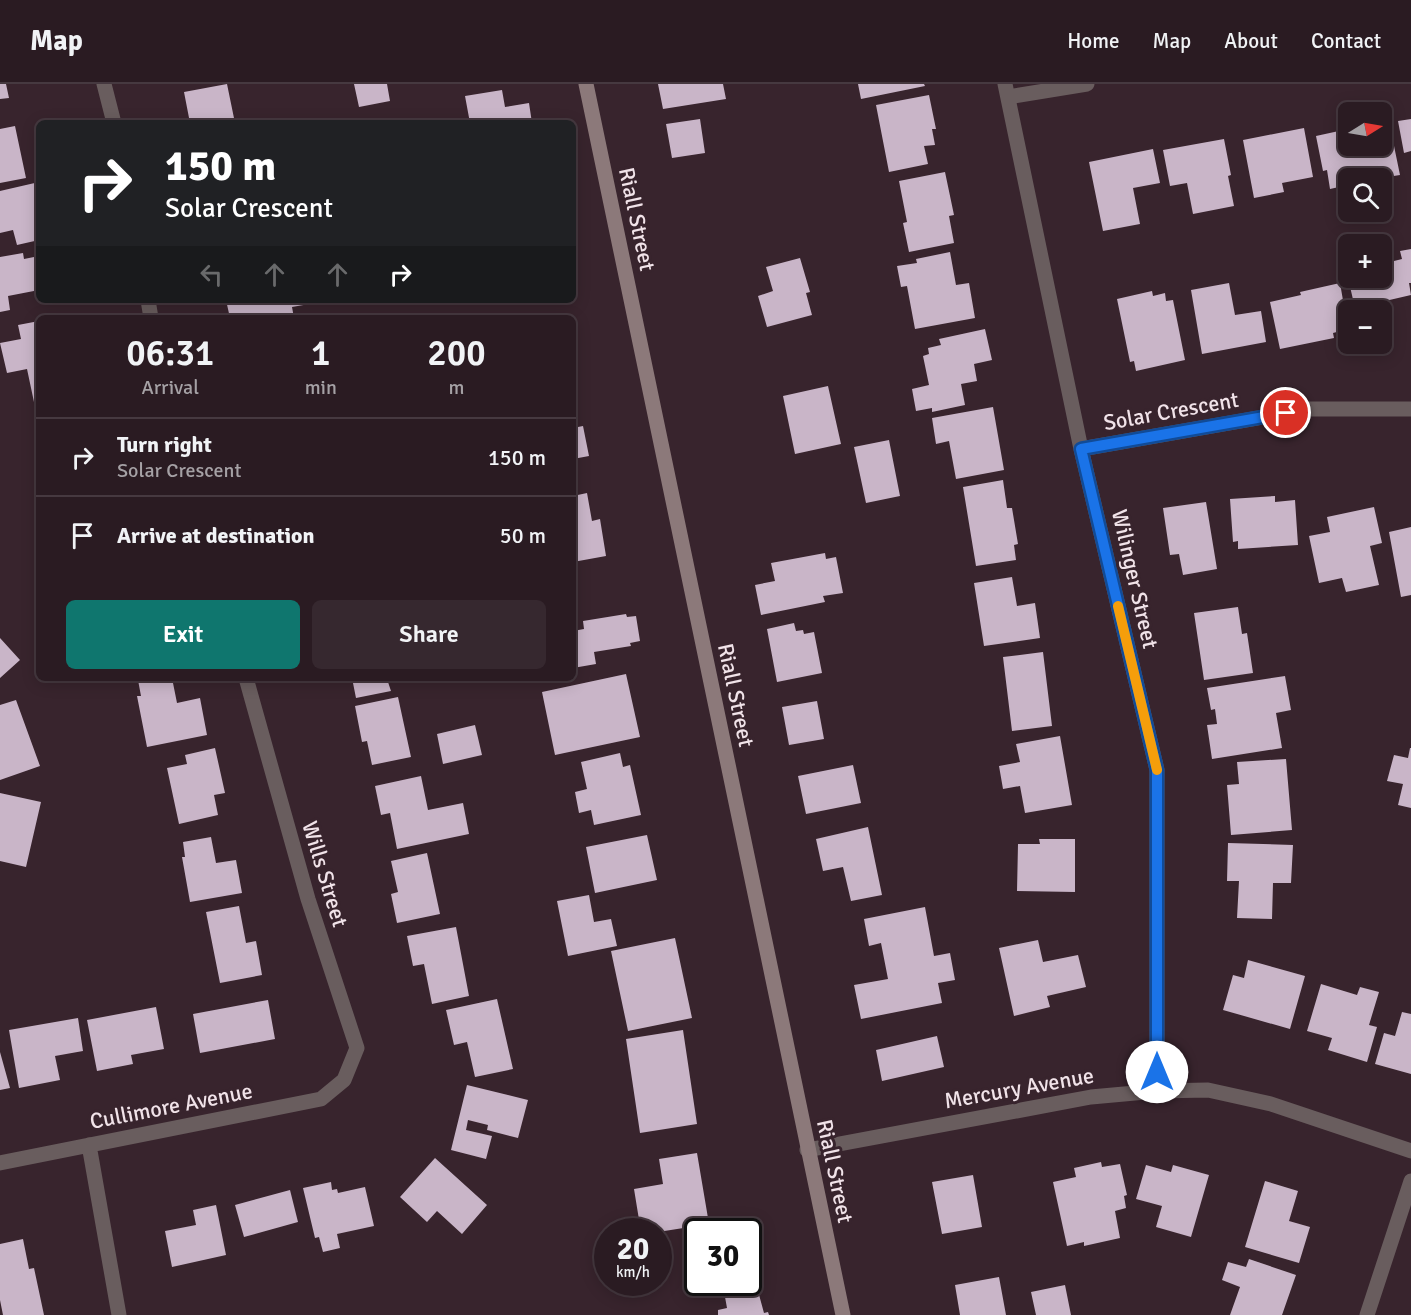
<!DOCTYPE html>
<meta charset="utf-8">
<style>
:root{--surface:#2a1b22;--page:#36282f;--text:#f1f3f6;--muted:#a5a1a5;--line:#463940;--accent:#0f766e}
body{margin:0;font-family:Signika,sans-serif;background:var(--page);color:var(--text);height:100vh;display:flex;flex-direction:column;font-size:22px;white-space:nowrap}
*{box-sizing:border-box;margin:0}
p{font-size:20px;color:var(--muted)}
.icon{flex:none;width:33px;height:33px;fill:none;stroke:currentColor;stroke-width:2;stroke-linecap:round;stroke-linejoin:round}
.map{position:relative;flex:1;overflow:hidden}
.panel{position:absolute;left:36px;top:231px;width:540px;height:366px;display:flex;flex-direction:column;background:var(--surface);border-radius:9px;box-shadow:0 3px 15px #0003,0 0 0 2px var(--line)}
.panel>*{flex:none}
.top-card{position:absolute;left:36px;top:36px;width:540px;height:183px;border-radius:9px;box-shadow:0 3px 15px #0003,0 0 0 2px var(--line);background:#202124;color:#fff;overflow:hidden}
.needle{width:39px;rotate:79deg}
.tools{position:absolute;left:1338px;top:18px;display:grid;gap:12px}
.tools a{display:grid;place-items:center;width:54px;height:54px;border-radius:9px;background:var(--surface);box-shadow:0 3px 15px #0003,0 0 0 2px var(--line);font-size:30px}
.speed{position:absolute;left:594px;top:1134px;display:flex;gap:12px;font-size:30px;font-weight:700;text-align:center}
.speed>*{display:grid;place-content:center;width:78px;height:78px;border-radius:50%;background:var(--surface);box-shadow:0 3px 15px #0003,0 0 0 2px var(--line);line-height:1}
.speed small{font-size:15px;font-weight:400}
.speed .limit{border:3px solid #111;border-radius:9px;background:#fff;color:#111}
.pin{position:absolute;display:grid;place-items:center;width:51px;height:51px;color:#fff;margin:-26px;border:3px solid #fff;border-radius:50%;box-shadow:0 2px 6px #0007}
.me{position:absolute;width:66px;margin:-33px;rotate:0deg;stroke-linejoin:round;filter:drop-shadow(0 0 4px #0008)}
.turn{display:flex;align-items:center;gap:21px;height:126px;padding:0 30px;font-size:27px}
.turn .icon{width:78px;height:78px;stroke-width:2.5}
.turn b{display:block;font-size:42px;line-height:51px}
.lanes{display:flex;align-items:center;height:57px;padding:0 30px;background:#0003;justify-content:center;gap:30px;direction:ltr}
.lanes .off{opacity:.35}
.eta{display:flex;justify-content:space-evenly;align-items:center;height:102px;text-align:center}
.eta b{font-size:36px;font-weight:600;line-height:42px}
.button{display:flex;gap:12px;margin-top:auto;padding:12px 30px}
.button a{flex:1;height:69px;border-radius:9px;background:var(--accent);color:#fff;font-size:24px;font-weight:600;line-height:69px;text-align:center}
.button a+a{background:var(--page);color:var(--text)}
ul{padding:0;list-style:none}
li{display:flex;align-items:center;gap:18px;height:78px;padding:0 30px;border-top:2px solid var(--line)}
li div{flex:1}
li b{display:block;font-size:22px}
li em{font-style:normal}
header{display:flex;align-items:center;gap:36px;box-sizing:border-box;height:84px;padding:0 30px;background:var(--surface);border-bottom:2px solid var(--line)}
header strong{font-size:28px}
nav{display:flex;gap:33px;margin-inline-start:auto;font-size:21px}
.map>svg:first-child{display:block}
.building{fill:#c9b5c8}
.lines{fill:none;stroke-linecap:round;stroke-linejoin:round}
.street{stroke:#695d5e;stroke-width:15}
.secondary{stroke:#8c797a;stroke-width:15}
.route-casing{stroke:#114b97;stroke-width:15}
.route{stroke:#1a73e8;stroke-width:10}
.slow{stroke:#f59e0b;stroke-width:10}
.labels{text-anchor:middle;dominant-baseline:central;stroke-width:6;stroke-linejoin:round;paint-order:stroke}
.street-label{font-size:22px;fill:#f1e3e9;stroke:#38242d}
</style>
<header>
<strong>Map</strong>
<nav><a>Home</a><a>Map</a><a>About</a><a>Contact</a></nav>
</header>
<div class="map">
<svg width="1411" height="1231" viewBox="0 0 1411 1231">
<rect width="100%" height="100%" fill="#38242d"/>
<path class="building" d="M 0,0 L 6,0 L 9,14 L 0,15 Z
M 227,0 L 235,39 L 190,39 L 184,8 Z
M 354,0 L 387,0 L 390,17 L 359,23 Z
M 658,0 L 723,0 L 726,15 L 663,25 Z
M 858,0 L 924,0 L 925,2 L 861,15 Z
M 502,6 L 505,23 L 529,19 L 532,39 L 470,39 L 465,12 Z
M 929,11 L 936,45 L 932,45 L 935,61 L 924,62 L 928,80 L 889,88 L 876,21 Z
M 1386,23 L 1400,91 L 1381,94 L 1348,94 L 1348,101 L 1330,105 L 1327,86 L 1323,87 L 1316,52 L 1348,45 L 1348,62 L 1382,62 L 1382,28 L 1366,28 Z
M 700,35 L 705,69 L 672,74 L 666,40 Z
M 1411,35 L 1411,67 L 1404,69 L 1398,37 Z
M 15,42 L 26,94 L 0,99 L 0,45 Z
M 1304,44 L 1313,93 L 1282,99 L 1284,108 L 1254,114 L 1243,56 Z
M 1224,55 L 1231,91 L 1228,92 L 1234,122 L 1193,130 L 1187,99 L 1170,102 L 1163,66 Z
M 1153,65 L 1160,99 L 1133,104 L 1140,140 L 1103,147 L 1089,78 Z
M 945,88 L 954,131 L 949,132 L 954,159 L 909,168 L 903,139 L 907,138 L 899,97 Z
M 39,98 L 39,156 L 17,161 L 13,146 L 0,149 L 0,107 Z
M 1411,165 L 1411,199 L 1409,199 L 1411,211 L 1355,224 L 1348,194 L 1382,194 L 1382,180 L 1402,175 L 1400,167 Z
M 950,168 L 956,201 L 969,199 L 975,234 L 915,245 L 907,202 L 901,203 L 897,182 L 917,179 L 916,175 Z
M 23,169 L 24,175 L 39,172 L 39,206 L 8,212 L 10,226 L 0,228 L 0,173 Z
M 800,174 L 810,208 L 806,209 L 812,231 L 767,243 L 758,212 L 773,207 L 766,183 Z
M 1229,199 L 1235,231 L 1261,227 L 1266,258 L 1202,270 L 1191,206 Z
M 1340,199 L 1348,245 L 1333,249 L 1334,254 L 1280,265 L 1270,218 L 1301,211 L 1300,208 Z
M 1152,207 L 1153,212 L 1165,209 L 1166,217 L 1173,216 L 1185,276 L 1136,287 L 1134,277 L 1130,278 L 1117,215 Z
M 226,216 L 315,216 L 315,219 L 292,223 L 294,234 L 230,234 Z
M 39,237 L 39,337 L 38,337 L 27,285 L 7,289 L 0,259 L 21,255 L 18,241 Z
M 985,245 L 992,276 L 974,280 L 977,297 L 961,300 L 965,321 L 932,328 L 932,324 L 916,327 L 912,305 L 929,301 L 923,272 L 929,270 L 928,264 L 941,261 L 939,255 Z
M 828,302 L 841,360 L 795,370 L 783,312 Z
M 993,323 L 1004,386 L 956,395 L 949,357 L 936,360 L 932,334 Z
M 583,342 L 589,372 L 573,375 L 573,344 Z
M 889,356 L 900,412 L 866,419 L 854,363 Z
M 1003,396 L 1007,424 L 1012,424 L 1018,460 L 1014,461 L 1016,476 L 976,482 L 963,403 Z
M 587,409 L 592,437 L 600,435 L 606,472 L 573,478 L 573,412 Z
M 1275,412 L 1275,418 L 1295,416 L 1298,461 L 1238,465 L 1238,457 L 1233,458 L 1230,415 Z
M 1206,418 L 1217,485 L 1183,491 L 1179,470 L 1170,471 L 1163,424 Z
M 1374,423 L 1382,459 L 1370,462 L 1379,501 L 1346,508 L 1342,494 L 1319,499 L 1309,452 L 1330,448 L 1327,433 Z
M 1411,443 L 1411,511 L 1401,513 L 1389,448 Z
M 825,469 L 826,475 L 836,473 L 843,509 L 823,512 L 825,518 L 761,531 L 755,501 L 775,497 L 771,479 Z
M 1012,493 L 1017,522 L 1035,519 L 1040,554 L 984,562 L 974,499 Z
M 1238,523 L 1242,550 L 1247,549 L 1253,589 L 1204,596 L 1194,529 Z
M 626,530 L 627,533 L 636,532 L 640,557 L 630,559 L 631,562 L 594,568 L 596,580 L 573,584 L 573,547 L 584,545 L 583,537 Z
M 794,539 L 796,547 L 803,546 L 804,550 L 814,548 L 822,589 L 777,598 L 767,545 Z
M 0,554 L 20,576 L 0,594 Z
M 1043,568 L 1052,642 L 1012,647 L 1003,573 Z
M 626,590 L 640,653 L 555,671 L 542,608 Z
M 1285,592 L 1291,626 L 1276,629 L 1282,664 L 1212,675 L 1207,641 L 1217,640 L 1215,625 L 1211,626 L 1207,604 Z
M 149,594 L 172,594 L 177,619 L 200,614 L 207,651 L 147,663 L 137,612 L 141,612 L 138,596 Z
M 352,594 L 401,594 L 401,595 L 388,598 L 391,607 L 356,614 Z
M 398,613 L 411,673 L 372,681 L 367,657 L 362,658 L 355,622 Z
M 16,616 L 40,682 L 0,696 L 0,621 Z
M 817,617 L 824,655 L 789,661 L 782,623 Z
M 475,641 L 482,671 L 443,680 L 437,650 Z
M 1060,652 L 1072,721 L 1025,729 L 1020,702 L 1003,705 L 999,682 L 1020,678 L 1016,660 Z
M 215,664 L 225,709 L 214,711 L 218,731 L 179,740 L 167,684 L 187,680 L 185,671 Z
M 1410,664 L 1411,664 L 1411,724 L 1398,721 L 1403,700 L 1387,697 L 1394,671 L 1408,674 Z
M 620,669 L 623,683 L 630,681 L 641,731 L 594,741 L 591,726 L 579,729 L 575,708 L 587,705 L 581,678 Z
M 1286,675 L 1292,746 L 1231,751 L 1227,701 L 1239,700 L 1237,678 Z
M 853,681 L 861,719 L 806,730 L 798,692 Z
M 421,692 L 428,726 L 463,719 L 469,750 L 397,765 L 390,729 L 381,731 L 375,702 Z
M 0,709 L 41,718 L 26,783 L 0,777 Z
M 868,743 L 882,811 L 851,817 L 843,783 L 823,787 L 816,755 Z
M 647,751 L 657,796 L 595,809 L 586,763 Z
M 211,753 L 216,779 L 236,776 L 242,809 L 190,818 L 182,773 L 185,773 L 183,758 Z
M 1039,755 L 1075,755 L 1075,808 L 1017,807 L 1018,760 L 1040,760 Z
M 1228,759 L 1293,761 L 1291,799 L 1273,799 L 1272,835 L 1237,834 L 1239,797 L 1227,797 Z
M 427,769 L 440,830 L 397,839 L 391,810 L 398,808 L 391,777 Z
M 589,811 L 594,838 L 611,835 L 617,862 L 568,872 L 557,817 Z
M 239,822 L 246,859 L 256,857 L 262,891 L 220,899 L 206,828 Z
M 925,823 L 934,872 L 950,869 L 955,896 L 938,899 L 942,919 L 861,935 L 854,901 L 888,895 L 881,859 L 869,862 L 864,835 Z
M 456,843 L 469,912 L 432,920 L 424,880 L 413,882 L 407,852 Z
M 675,854 L 692,934 L 628,947 L 611,867 Z
M 1038,856 L 1043,878 L 1078,871 L 1086,903 L 1047,912 L 1050,923 L 1014,932 L 999,864 Z
M 1248,876 L 1305,892 L 1290,945 L 1223,926 L 1233,891 L 1244,894 Z
M 1321,900 L 1357,911 L 1360,903 L 1379,908 L 1369,941 L 1377,943 L 1367,978 L 1328,966 L 1332,954 L 1307,947 Z
M 497,915 L 513,985 L 475,993 L 467,958 L 454,961 L 446,926 Z
M 268,916 L 275,955 L 200,969 L 193,930 Z
M 156,923 L 164,965 L 131,971 L 133,980 L 97,987 L 87,936 Z
M 1402,928 L 1411,930 L 1411,990 L 1375,980 L 1384,949 L 1395,952 Z
M 78,934 L 83,967 L 55,972 L 60,996 L 19,1004 L 9,946 Z
M 683,946 L 697,1040 L 640,1049 L 626,955 Z
M 937,952 L 944,983 L 882,997 L 876,966 Z
M 0,968 L 10,1004 L 0,1006 Z
M 467,1001 L 528,1016 L 518,1054 L 487,1046 L 488,1041 L 468,1036 L 466,1046 L 492,1052 L 486,1075 L 451,1066 Z
M 697,1069 L 709,1140 L 658,1148 L 641,1148 L 634,1105 L 663,1100 L 659,1075 Z
M 435,1074 L 487,1121 L 462,1150 L 437,1127 L 427,1138 L 400,1113 Z
M 1101,1078 L 1102,1083 L 1120,1080 L 1127,1111 L 1124,1112 L 1126,1124 L 1115,1127 L 1120,1154 L 1084,1162 L 1084,1158 L 1067,1162 L 1053,1098 L 1076,1093 L 1074,1084 Z
M 1146,1081 L 1171,1088 L 1173,1081 L 1209,1091 L 1191,1153 L 1156,1143 L 1162,1122 L 1136,1115 Z
M 973,1091 L 982,1143 L 942,1150 L 932,1098 Z
M 1265,1097 L 1298,1107 L 1289,1137 L 1310,1143 L 1299,1179 L 1245,1163 Z
M 331,1098 L 332,1106 L 337,1105 L 338,1109 L 365,1103 L 374,1142 L 337,1150 L 340,1164 L 323,1168 L 319,1153 L 315,1154 L 303,1104 Z
M 290,1106 L 298,1138 L 244,1153 L 235,1121 Z
M 216,1121 L 226,1171 L 172,1183 L 165,1147 L 196,1141 L 193,1126 Z
M 23,1155 L 29,1185 L 34,1184 L 44,1231 L 3,1231 L 0,1216 L 0,1160 Z
M 748,1167 L 751,1173 L 756,1172 L 758,1186 L 752,1187 L 754,1198 L 748,1199 Z
M 1249,1175 L 1296,1191 L 1282,1231 L 1230,1231 L 1240,1203 L 1222,1196 L 1228,1178 L 1246,1183 Z
M 999,1193 L 1006,1231 L 960,1231 L 955,1201 Z
M 1065,1201 L 1071,1231 L 1036,1231 L 1031,1208 Z
M 758,1207 L 764,1229 L 768,1228 L 769,1231 L 718,1231 L 718,1226 L 727,1224 L 725,1213 Z"/>
<g class="lines">
<path class="street" d="M 104,0 L 114,39
M 1005,0 L 1081,365 L 1157,686 L 1157,1007
M 1008,13 L 1087,0
M 148,216 L 151,234
M 1081,365 L 1309,325 L 1411,325
M 89,1061 L 119,1231
M 807,1066 L 1091,1013 L 1157,1007 L 1208,1006 L 1271,1020 L 1411,1067
M 0,1079 L 321,1015 L 344,996 L 357,964 L 308,815 L 246,594
M 1367,1231 L 1411,1097"/>
<path class="secondary" d="M 586,0 L 843,1231"/>
</g>
<g class="lines">
<defs>
<path id="route" d="M 1157,988 L 1157,686 L 1081,365 L 1286,329"/>
</defs>
<use href="#route" class="route-casing"/>
<use href="#route" class="route"/>
<path class="slow" d="M 1118,522 L 1157,686"/>
</g>
<g class="labels">
<g class="street-label">
<text transform="translate(637 135) rotate(78)">Riall Street</text>
<text transform="translate(1171 327) rotate(-10)">Solar Crescent</text>
<text transform="translate(1135 495) rotate(77)">Wilinger Street</text>
<text transform="translate(736 611) rotate(78)">Riall Street</text>
<text transform="translate(325 790) rotate(73)">Wills Street</text>
<text transform="translate(1019 1004) rotate(-10)">Mercury Avenue</text>
<text transform="translate(171 1022) rotate(-11)">Cullimore Avenue</text>
<text transform="translate(835 1087) rotate(78)">Riall Street</text>
</g>
</g>
</svg>
<div class="tools">
<a><svg class="needle" viewBox="-14 -14 28 28"><path d="M0-13l5 13h-10z" fill="#e53935"/><path d="M0 13l5-13h-10z" fill="#a5a1a5"/></svg></a>
<a><svg class="icon" aria-label="search" viewBox="0 0 24 24"><circle cx="10" cy="10" r="6"/><path d="M15 15l6 6"/></svg></a>
<a>+</a>
<a>−</a>
</div>
<div class="speed"><div>20<small>km/h</small></div><div class="limit">30</div></div>
<div class="pin" style="left:1286px;top:329px;background:#d93025"><svg class="icon" aria-label="arrive" viewBox="0 0 24 24"><path d="M6 21V4h12l-3 4 3 4H6"/></svg></div>
<svg class="me" style="left:1157px;top:988px" viewBox="-20 -20 40 40"><circle r="19" fill="#fff"/><path d="M0-13L10 11 0 6-10 11z" fill="#1a73e8"/></svg>
<div class="top-card">
<div class="turn"><svg class="icon" aria-label="right" viewBox="0 0 24 24"><path d="M7 20v-9h11M14 6l5 5-5 5"/></svg><div><b>150 m</b>Solar Crescent</div></div>
<div class="lanes"><svg class="icon off" aria-label="left" viewBox="0 0 24 24"><path d="M17 20v-9H6M10 6l-5 5 5 5"/></svg><svg class="icon off" aria-label="ahead" viewBox="0 0 24 24"><path d="M12 20V5M6 11l6-6 6 6"/></svg><svg class="icon off" aria-label="ahead" viewBox="0 0 24 24"><path d="M12 20V5M6 11l6-6 6 6"/></svg><svg class="icon" aria-label="right" viewBox="0 0 24 24"><path d="M7 20v-9h11M14 6l5 5-5 5"/></svg></div>
</div>
<section class="panel">
<div class="eta">
<div><b>06:31</b><p>Arrival</p></div>
<div><b>1</b><p>min</p></div>
<div><b>200</b><p>m</p></div>
</div>
<ul>
<li><svg class="icon" aria-label="right" viewBox="0 0 24 24"><path d="M7 20v-9h11M14 6l5 5-5 5"/></svg><div><b>Turn right</b><p>Solar Crescent</p></div><em>150 m</em></li>
<li><svg class="icon" aria-label="arrive" viewBox="0 0 24 24"><path d="M6 21V4h12l-3 4 3 4H6"/></svg><div><b>Arrive at destination</b></div><em>50 m</em></li>
</ul>
<div class="button"><a>Exit</a><a>Share</a></div>
</section>
</div>
